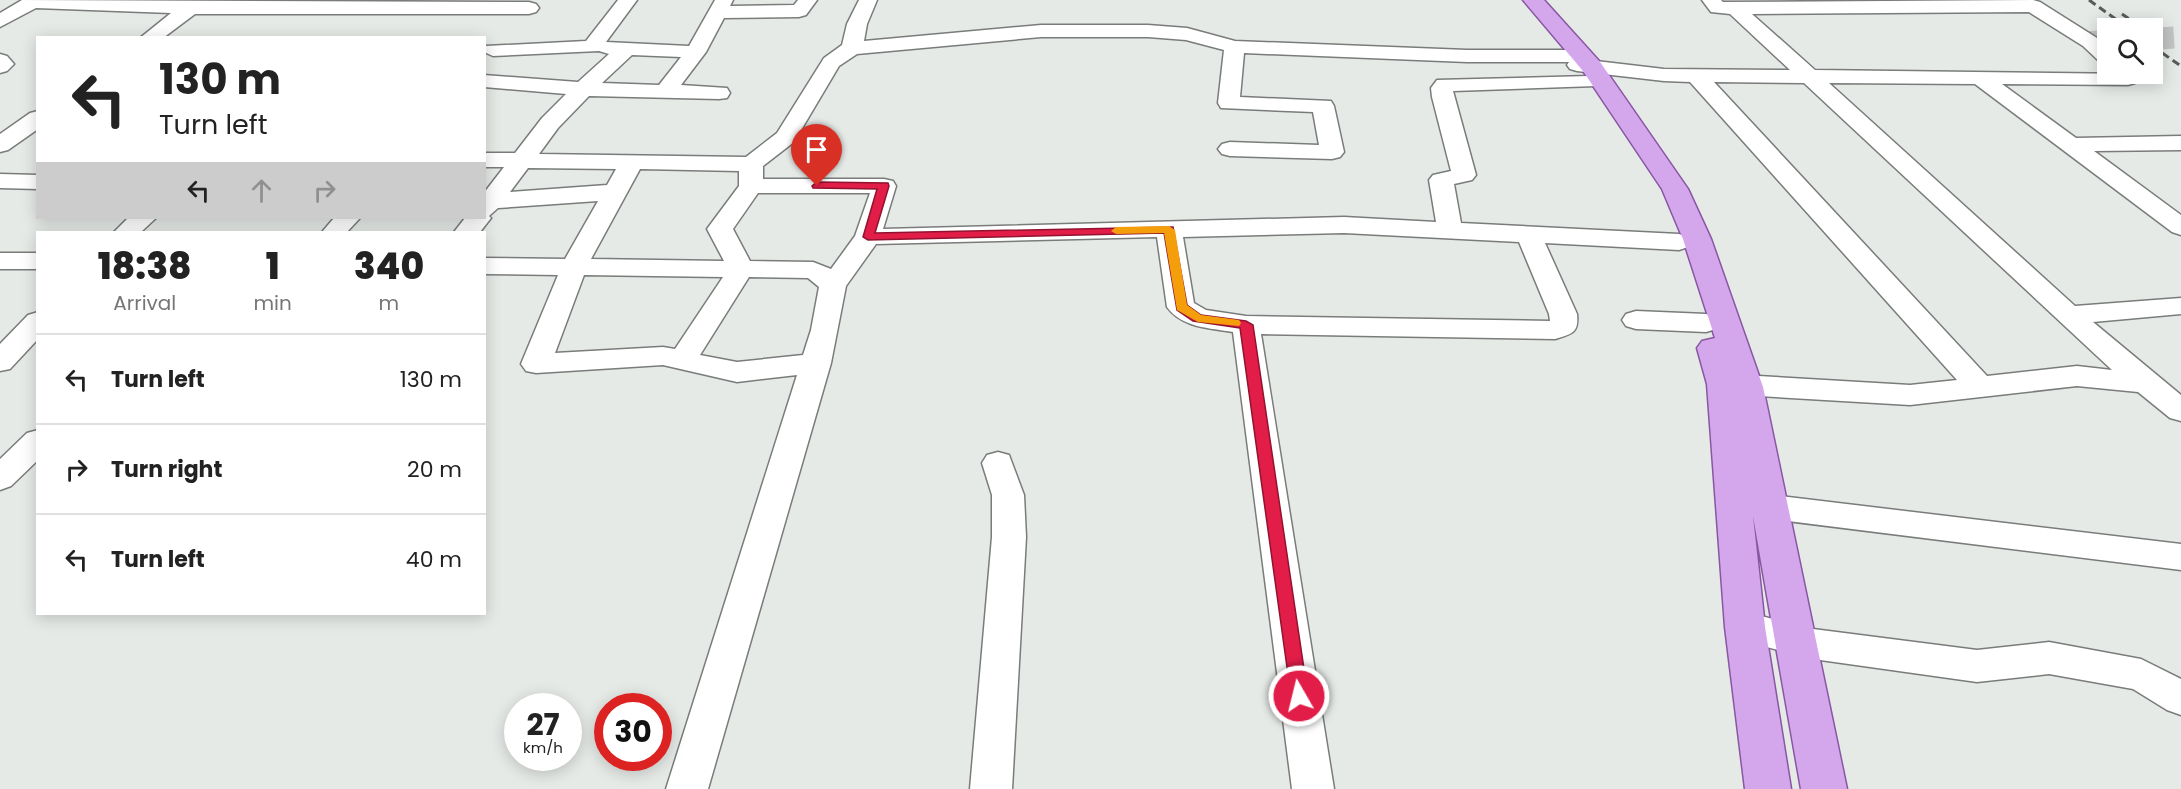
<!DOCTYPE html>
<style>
:root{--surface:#fff;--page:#f6f6f6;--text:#222;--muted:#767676;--line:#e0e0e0}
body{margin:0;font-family:Poppins,sans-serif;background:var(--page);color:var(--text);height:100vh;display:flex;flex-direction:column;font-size:22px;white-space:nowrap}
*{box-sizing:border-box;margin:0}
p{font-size:20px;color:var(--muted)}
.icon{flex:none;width:33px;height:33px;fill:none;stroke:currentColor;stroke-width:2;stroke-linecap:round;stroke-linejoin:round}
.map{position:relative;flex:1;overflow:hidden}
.details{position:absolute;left:36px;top:231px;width:450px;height:384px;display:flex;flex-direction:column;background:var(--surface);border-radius:0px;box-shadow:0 3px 15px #0003}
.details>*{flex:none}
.banner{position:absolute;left:36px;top:36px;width:450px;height:183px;border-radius:0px;box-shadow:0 3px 15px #0003;background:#fff;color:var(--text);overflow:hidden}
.buttons{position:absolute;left:2097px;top:18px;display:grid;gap:12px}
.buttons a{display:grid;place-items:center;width:66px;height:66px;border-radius:0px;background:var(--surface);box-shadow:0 3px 15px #0003;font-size:30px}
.speed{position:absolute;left:504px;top:693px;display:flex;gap:12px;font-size:30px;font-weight:700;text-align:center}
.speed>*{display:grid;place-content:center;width:78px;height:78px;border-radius:50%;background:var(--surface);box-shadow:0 3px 15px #0003;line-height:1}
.speed small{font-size:15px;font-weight:400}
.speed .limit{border:9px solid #d22;background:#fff;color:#111}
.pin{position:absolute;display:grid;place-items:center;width:51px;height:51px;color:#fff;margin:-62px -26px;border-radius:50% 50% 50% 0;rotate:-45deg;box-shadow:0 0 6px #0007}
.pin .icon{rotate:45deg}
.me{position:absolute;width:66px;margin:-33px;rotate:352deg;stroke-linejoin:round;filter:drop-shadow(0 0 4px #0008)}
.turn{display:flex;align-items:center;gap:21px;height:126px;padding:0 24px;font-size:27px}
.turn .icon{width:78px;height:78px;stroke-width:2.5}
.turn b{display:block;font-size:42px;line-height:51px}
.lanes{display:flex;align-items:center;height:57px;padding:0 24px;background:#0003;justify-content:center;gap:30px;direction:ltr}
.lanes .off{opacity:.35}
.eta{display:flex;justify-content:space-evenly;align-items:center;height:102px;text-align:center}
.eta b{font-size:36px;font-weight:800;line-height:42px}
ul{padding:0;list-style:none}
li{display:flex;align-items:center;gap:18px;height:90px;padding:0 24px;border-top:2px solid var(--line)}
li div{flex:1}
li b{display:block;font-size:22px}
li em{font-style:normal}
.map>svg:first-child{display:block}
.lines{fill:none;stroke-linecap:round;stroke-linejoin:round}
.minor-tunnel{stroke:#c2c5c3;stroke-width:22;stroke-dasharray:22 10;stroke-linecap:butt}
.minor-casing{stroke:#797c7a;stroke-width:3}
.major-casing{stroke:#8857a2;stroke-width:3}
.minor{fill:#fff;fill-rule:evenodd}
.major{fill:#d4a6ec;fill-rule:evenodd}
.rail{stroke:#595c5a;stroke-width:3;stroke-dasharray:8 4.5;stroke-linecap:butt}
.route{fill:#e11d48;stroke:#92132f;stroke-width:1.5}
.slow{fill:#f59e0b}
</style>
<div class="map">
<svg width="2181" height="789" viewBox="0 0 2181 789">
<rect width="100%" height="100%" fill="#e6eae7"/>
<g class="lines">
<path class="minor-tunnel" d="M 2152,39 L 2181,37
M 2090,42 L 2108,41"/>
<defs>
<path id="minor" d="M 22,0 L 529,2 L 536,4 L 539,8 L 536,12 L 529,14 L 195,14 L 163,38 L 140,38 L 171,13 L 36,8 L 0,27 L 0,13 Z
M 618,0 L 637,0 L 606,42 L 689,46 L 715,0 L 733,0 L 730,6 L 794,5 L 798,0 L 817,0 L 806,15 L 799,17 L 724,18 L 706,52 L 681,85 L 727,88 L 730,93 L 727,98 L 719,99 L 589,96 L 558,128 L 539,154 L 746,157 L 777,133 L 824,58 L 842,45 L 847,24 L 859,0 L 877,0 L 867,24 L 864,41 L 1041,25 L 1148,25 L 1187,28 L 1235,41 L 1467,50 L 1571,50 L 1578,52 L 1581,56 L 1579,59 L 1664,69 L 1790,70 L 1730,14 L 1711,12 L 1702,0 L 1721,0 L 1723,2 L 2033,0 L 2040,2 L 2097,38 L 2108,47 L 2108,65 L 2101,63 L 2083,46 L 2029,12 L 1752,14 L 1815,70 L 2134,74 L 2139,79 L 2135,83 L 2128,85 L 2002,84 L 2076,138 L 2181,136 L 2181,150 L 2094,151 L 2181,215 L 2181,235 L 2172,232 L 1975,84 L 1829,83 L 2075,306 L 2181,298 L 2181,314 L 2093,322 L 2181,395 L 2181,421 L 2170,418 L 2138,392 L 2077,386 L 1910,405 L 1724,394 L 1713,391 L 1709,384 L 1713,377 L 1724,374 L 1910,385 L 1957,380 L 1690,82 L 1664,81 L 1577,71 L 1570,69 L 1567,65 L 1569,62 L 1467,62 L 1244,53 L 1240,97 L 1331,101 L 1334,106 L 1344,152 L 1340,157 L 1332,159 L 1230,156 L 1222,154 L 1218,149 L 1222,144 L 1230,142 L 1319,145 L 1313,112 L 1221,108 L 1218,103 L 1224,50 L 1186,40 L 1148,37 L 1041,37 L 857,54 L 839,66 L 794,142 L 763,166 L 763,179 L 884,179 L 893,181 L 896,186 L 883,229 L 1344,217 L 1436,222 L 1429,180 L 1433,175 L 1451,171 L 1432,97 L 1431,88 L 1437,80 L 1589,76 L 1596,78 L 1600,82 L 1596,86 L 1453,91 L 1476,175 L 1472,180 L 1454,184 L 1461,223 L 1679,234 L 1688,237 L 1692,242 L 1688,247 L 1679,250 L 1545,243 L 1577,314 C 1579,333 1572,334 1555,339 L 1261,334 L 1334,789 L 1292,789 L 1233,332 C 1210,328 1182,328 1167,307 L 1157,237 L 876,244 L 846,286 L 831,363 L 708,789 L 666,789 L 797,375 L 737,382 L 663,365 L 536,373 L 526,371 L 521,364 L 558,275 L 484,274 L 484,258 L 565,259 L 598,201 L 498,208 L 489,216 L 491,218 L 480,232 L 454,232 L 465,218 L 484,218 L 484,193 L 504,167 L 484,167 L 484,153 L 515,153 L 542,118 L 566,94 L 484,87 L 484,75 L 578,82 L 609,54 L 599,51 L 493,56 L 484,52 L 486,46 L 586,41 ZM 632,55 L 681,57 L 659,85 L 602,83 ZM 1714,82 L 1804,83 L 2112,370 L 2077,366 L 1987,376 ZM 528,168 L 616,169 L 607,185 L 510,192 ZM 640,169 L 739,171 L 739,186 L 707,229 L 724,261 L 591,259 ZM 758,193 L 870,193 L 855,236 L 831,269 L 813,262 L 750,261 L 733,229 ZM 1344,233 L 1519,242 L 1549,314 L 1550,321 L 1246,316 L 1206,310 L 1194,303 L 1183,237 ZM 584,275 L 723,277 L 675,349 L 663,347 L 555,353 ZM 749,277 L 808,278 L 819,287 L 811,330 L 803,355 L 737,362 L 700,355 Z
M 0,54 L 7,56 L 14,64 L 7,71 L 0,73 Z
M 38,111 L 38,129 L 8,150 L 0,152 L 0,134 L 30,113 Z
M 0,174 L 38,175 L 38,189 L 0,188 Z
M 128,218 L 156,218 L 141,232 L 114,232 Z
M 334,218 L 360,218 L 347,232 L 322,232 Z
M 0,253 L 38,253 L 38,269 L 0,269 Z
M 1636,311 L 1706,314 L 1716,317 L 1720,323 L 1716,329 L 1706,332 L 1636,329 L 1626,326 L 1622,320 L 1626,314 Z
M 38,312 L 38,339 L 10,369 L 0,371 L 0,344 L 28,315 Z
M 38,430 L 38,460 L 11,486 L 0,490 L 0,459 L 27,433 Z
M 998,452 L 1009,455 L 1024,495 L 1026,537 L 1012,789 L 970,789 L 992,537 L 992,495 L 982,463 L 987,455 Z
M 1771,495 L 2181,544 L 2181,570 L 1771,519 L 1759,516 L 1754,507 L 1759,498 Z
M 1745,612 L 1813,629 L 1977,650 L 2049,642 L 2141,659 L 2181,679 L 2181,715 L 2167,710 L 2133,689 L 2049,674 L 1977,682 L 1813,659 L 1732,638 L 1727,627 L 1732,616 Z"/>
<path id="major" d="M 1523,0 L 1544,0 L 1600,62 L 1688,189 L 1711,239 L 1763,387 L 1847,789 L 1801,789 L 1753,516 L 1765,627 L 1791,789 L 1745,789 L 1725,627 L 1707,384 L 1697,348 L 1702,341 L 1715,338 L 1683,239 L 1662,189 L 1583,71 Z"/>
</defs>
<use href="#minor" class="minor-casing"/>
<use href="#major" class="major-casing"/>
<use href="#minor" class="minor"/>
<use href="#major" class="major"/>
<path class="rail" d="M 2089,0 L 2128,28
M 2122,14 L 2142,28
M 2152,46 L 2181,66"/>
</g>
<path class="route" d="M 817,182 L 888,183 L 889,186 L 875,233 L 1173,227 L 1187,305 L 1201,315 L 1246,321 L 1253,325 L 1308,696 L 1306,701 L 1299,704 L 1293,701 L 1291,696 L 1240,328 L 1193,321 L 1177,310 L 1164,233 L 868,240 L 863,237 L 877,189 L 813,188 L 812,186 Z"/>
<path class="slow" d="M 1169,226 L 1175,230 L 1187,305 L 1201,315 L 1239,320 L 1241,323 L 1239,326 L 1198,322 L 1177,310 L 1164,233 L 1116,234 L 1111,231 L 1116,227 Z"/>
</svg>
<div class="buttons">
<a><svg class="icon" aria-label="search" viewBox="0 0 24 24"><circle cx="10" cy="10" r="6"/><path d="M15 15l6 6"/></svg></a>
</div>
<div class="speed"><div>27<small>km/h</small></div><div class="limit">30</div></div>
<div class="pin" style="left:817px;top:186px;background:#d93025"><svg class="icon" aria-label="arrive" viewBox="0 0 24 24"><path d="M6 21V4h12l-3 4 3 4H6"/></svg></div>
<svg class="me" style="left:1299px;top:696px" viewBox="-20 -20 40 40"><circle r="17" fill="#e11d48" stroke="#fff" stroke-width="3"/><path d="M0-11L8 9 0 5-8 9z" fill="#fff"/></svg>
<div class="banner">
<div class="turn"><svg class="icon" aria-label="left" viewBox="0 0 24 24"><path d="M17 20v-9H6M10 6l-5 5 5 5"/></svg><div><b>130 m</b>Turn left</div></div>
<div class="lanes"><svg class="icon" aria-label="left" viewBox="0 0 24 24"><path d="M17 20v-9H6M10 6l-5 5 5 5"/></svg><svg class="icon off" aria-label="ahead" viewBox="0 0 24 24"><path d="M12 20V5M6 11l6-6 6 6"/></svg><svg class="icon off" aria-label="right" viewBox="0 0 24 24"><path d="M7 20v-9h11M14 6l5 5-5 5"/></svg></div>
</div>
<section class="details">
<div class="eta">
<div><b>18:38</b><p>Arrival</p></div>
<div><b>1</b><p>min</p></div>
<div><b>340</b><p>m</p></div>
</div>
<ul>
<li><svg class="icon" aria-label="left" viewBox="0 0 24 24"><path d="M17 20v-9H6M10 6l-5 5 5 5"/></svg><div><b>Turn left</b></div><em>130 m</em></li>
<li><svg class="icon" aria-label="right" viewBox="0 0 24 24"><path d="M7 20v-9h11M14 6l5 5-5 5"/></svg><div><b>Turn right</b></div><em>20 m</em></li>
<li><svg class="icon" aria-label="left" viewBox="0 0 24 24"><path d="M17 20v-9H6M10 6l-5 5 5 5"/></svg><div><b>Turn left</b></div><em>40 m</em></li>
</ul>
</section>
</div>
